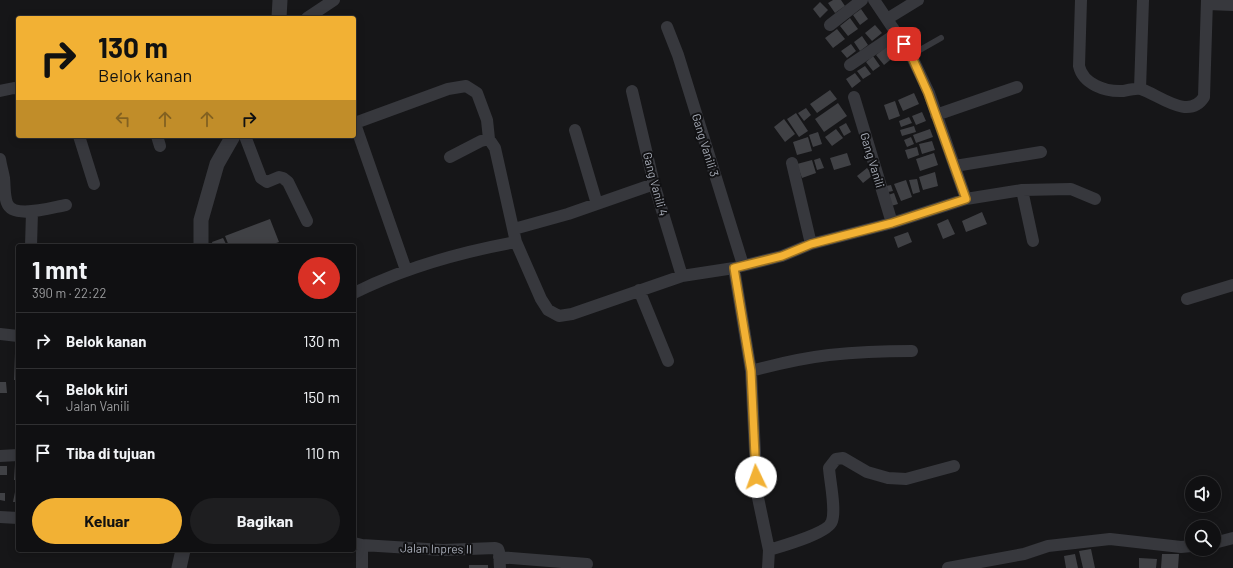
<!DOCTYPE html>
<html lang="id">
<meta charset="utf-8">
<style>
:root{--surface:#101012;--page:#1e1e20;--text:#f1f3f6;--muted:#9c9d9f;--line:#303032;--accent:#f2b134}
body{margin:0;font-family:Barlow,sans-serif;background:var(--page);color:var(--text);height:100vh;display:flex;flex-direction:column;font-size:15px;white-space:nowrap}
*{box-sizing:border-box;margin:0}
p{font-size:13px;color:var(--muted)}
.icon{flex:none;width:22px;height:22px;fill:none;stroke:currentColor;stroke-width:2;stroke-linecap:round;stroke-linejoin:round}
.map{position:relative;flex:1;overflow:hidden}
.drawer{position:absolute;left:16px;top:244px;width:340px;height:308px;display:flex;flex-direction:column;background:var(--surface);border-radius:4px;box-shadow:0 2px 10px #0003,0 0 0 1px var(--line)}
.drawer>*{flex:none}
.banner{position:absolute;left:16px;top:16px;width:340px;height:122px;border-radius:4px;box-shadow:0 2px 10px #0003,0 0 0 1px var(--line);background:#f2b134;color:#111;overflow:hidden}
.controls{position:absolute;left:1185px;top:476px;display:grid;gap:8px}
.controls a{display:grid;place-items:center;width:36px;height:36px;border-radius:50%;background:var(--surface);box-shadow:0 2px 10px #0003,0 0 0 1px var(--line);font-size:20px}
.pin{position:absolute;display:grid;place-items:center;width:34px;height:34px;color:#fff;margin:-17px;border-radius:8px;box-shadow:0 2px 6px #0006}
.me{position:absolute;width:44px;margin:-22px;rotate:357deg;stroke-linejoin:round;filter:drop-shadow(0 0 3px #0008)}
.turn{display:flex;align-items:center;gap:14px;height:84px;padding:0 16px;font-size:18px}
.turn .icon{width:52px;height:52px;stroke-width:2.5}
.turn b{display:block;font-size:28px;line-height:34px}
.lanes{display:flex;align-items:center;height:38px;padding:0 16px;background:#0003;justify-content:center;gap:20px;direction:ltr}
.lanes .off{opacity:.35}
.round{display:grid;place-items:center;flex:none;width:42px;height:42px;border-radius:21px;background:var(--page)}
.headline{display:flex;align-items:center;justify-content:space-between;height:68px;padding:0 16px}
h1{font-size:24px;font-weight:700;line-height:30px}
.cta{display:flex;gap:8px;margin-top:auto;padding:8px 16px}
.cta a{flex:1;height:46px;border-radius:24px;background:var(--accent);color:#111;font-size:16px;font-weight:700;line-height:46px;text-align:center}
.cta a+a{background:var(--page);color:var(--text)}
ul{padding:0;list-style:none}
li{display:flex;align-items:center;gap:12px;height:56px;padding:0 16px;border-top:1px solid var(--line)}
li div{flex:1}
li b{display:block;font-size:15px}
li em{font-style:normal}
.map>svg:first-child{display:block}
.building{fill:#404145}
.lines{fill:none;stroke-linecap:round;stroke-linejoin:round}
.service{stroke:#37383d;stroke-width:6}
.minor{stroke:#37383d;stroke-width:12}
.tertiary{stroke:#37383d;stroke-width:15}
.route-casing{stroke:#9d7322;stroke-width:10}
.route{stroke:#f2b134;stroke-width:7}
.labels{text-anchor:middle;dominant-baseline:central;stroke-width:4;stroke-linejoin:round;paint-order:stroke}
.street-label{font-size:12px;fill:#a8adb8;stroke:#111113}
</style>
<div class="map">
<svg width="1233" height="568" viewBox="0 0 1233 568">
<rect width="100%" height="100%" fill="#161618"/>
<path class="building" d="M 833,0 L 841,0 L 845,6 L 835,13 L 828,3 Z
M 820,2 L 828,10 L 820,18 L 813,9 Z
M 861,9 L 868,19 L 860,25 L 853,15 Z
M 850,18 L 858,29 L 848,36 L 840,26 Z
M 875,25 L 882,33 L 872,41 L 865,33 Z
M 837,29 L 845,39 L 833,48 L 825,38 Z
M 862,36 L 868,45 L 860,51 L 854,42 Z
M 851,44 L 856,51 L 847,58 L 841,51 Z
M 887,46 L 895,56 L 884,65 L 876,55 Z
M 18,55 L 18,65 L 15,56 Z
M 873,56 L 880,66 L 873,71 L 866,62 Z
M 865,66 L 871,74 L 863,79 L 857,71 Z
M 855,73 L 861,81 L 852,88 L 846,79 Z
M 830,90 L 837,99 L 817,113 L 810,104 Z
M 914,93 L 919,104 L 903,111 L 898,100 Z
M 895,101 L 900,116 L 889,120 L 884,105 Z
M 838,103 L 847,116 L 824,132 L 815,119 Z
M 806,108 L 811,115 L 804,121 L 798,113 Z
M 922,112 L 926,121 L 916,125 L 912,116 Z
M 796,113 L 808,131 L 799,137 L 787,119 Z
M 909,117 L 912,123 L 901,127 L 899,121 Z
M 784,119 L 795,134 L 785,142 L 774,127 Z
M 846,123 L 851,132 L 844,136 L 839,127 Z
M 914,126 L 916,132 L 902,136 L 900,130 Z
M 836,129 L 843,138 L 832,146 L 825,137 Z
M 930,129 L 933,137 L 916,143 L 913,135 Z
M 818,132 L 822,144 L 813,147 L 809,135 Z
M 808,137 L 812,151 L 797,155 L 793,142 Z
M 911,137 L 914,144 L 907,147 L 904,140 Z
M 932,141 L 935,150 L 922,154 L 919,144 Z
M 917,147 L 919,155 L 908,159 L 905,150 Z
M 847,153 L 851,165 L 834,170 L 830,158 Z
M 934,153 L 938,165 L 920,171 L 916,159 Z
M 820,158 L 824,168 L 817,170 L 814,160 Z
M 812,160 L 816,173 L 802,178 L 797,164 Z
M 867,168 L 873,175 L 863,183 L 857,176 Z
M 935,172 L 938,186 L 923,190 L 919,177 Z
M 917,179 L 920,192 L 913,194 L 909,180 Z
M 906,180 L 912,197 L 901,201 L 894,184 Z
M 891,185 L 893,191 L 888,192 L 886,186 Z
M 894,193 L 898,204 L 891,206 L 888,195 Z
M 982,212 L 987,224 L 966,232 L 962,221 Z
M 270,219 L 279,242 L 268,246 L 229,246 L 225,236 Z
M 948,219 L 955,234 L 943,239 L 937,224 Z
M 908,232 L 912,242 L 898,248 L 894,237 Z
M 223,238 L 227,246 L 213,246 L 212,242 Z
M 15,353 L 18,353 L 18,380 L 14,380 Z
M 0,382 L 6,382 L 7,393 L 0,393 Z
M 15,464 L 18,464 L 18,480 L 14,480 Z
M 0,466 L 7,466 L 7,475 L 0,475 Z
M 15,492 L 18,492 L 18,502 L 13,502 Z
M 0,493 L 5,493 L 5,501 L 0,500 Z
M 1091,549 L 1095,568 L 1083,568 L 1079,551 Z
M 1075,554 L 1078,568 L 1066,568 L 1064,556 Z
M 1162,554 L 1179,554 L 1178,568 L 1161,568 Z
M 1139,558 L 1157,559 L 1156,568 L 1139,568 Z
M 469,565 L 488,565 L 488,568 L 469,568 Z"/>
<g class="lines">
<path class="service" d="M 911,55 L 941,38"/>
<path class="minor" d="M 874,0 L 911,55 L 929,93 L 966,199
M 1081,0 L 1079,66 C 1083,84 1105,92 1123,91 C 1128,90 1136,88 1141,89 C 1159,95 1189,121 1204,97 L 1207,0
M 1208,4 L 1233,5
M 307,18 L 334,0
M 887,19 L 918,0
M 830,25 L 862,0
M 667,27 L 678,55 L 743,265
M 850,65 L 896,34
M 1140,89 L 1143,0
M 0,91 L 14,88 L 18,89
M 632,91 L 654,184 L 682,276
M 854,97 L 892,223
M 936,115 L 1017,87
M 354,121 L 406,270
M 355,123 L 448,89 L 466,86 L 477,93 L 487,120 L 489,139
M 575,130 L 597,204
M 79,136 L 94,184
M 157,136 L 160,146
M 245,136 L 261,178 L 267,182 L 279,177 L 283,178 L 288,182 L 307,221
M 450,157 L 481,141 L 489,139 L 495,148 L 516,242 L 541,299 L 548,310 L 559,316 L 572,314 L 682,276 L 734,268 L 782,256 L 811,244 L 892,223 L 966,199 L 1022,190 L 1071,189 L 1095,199
M 0,159 C 1,166 3,172 4,178 C 5,186 4,195 7,203 C 13,220 53,207 66,205
M 792,163 L 811,244
M 955,166 L 1041,152
M 1022,190 L 1033,241
M 514,229 L 568,214 L 654,184
M 31,246 L 32,212
M 734,268 L 751,371 L 757,493 L 769,550 L 768,568
M 639,290 L 668,361
M 354,293 C 404,268 461,252 516,242
M 1187,299 L 1233,285
M 0,334 L 18,336
M 751,371 C 777,364 803,358 829,355 C 857,352 885,351 912,351
M 0,456 L 18,455
M 0,517 L 18,518
M 354,543 L 362,545 L 443,550 L 495,548 L 498,549 L 499,552 L 500,568
M 1214,543 L 1233,538
M 362,545 L 362,568
M 769,550 C 782,546 829,533 832,521 C 836,509 830,482 829,468 L 836,459 L 843,458 L 867,472 L 888,478 L 906,479 L 954,466
M 499,557 L 587,564
M 948,568 L 1024,554 L 1048,546 L 1110,539 L 1181,547 L 1192,546"/>
<path class="tertiary" d="M 279,18 L 280,0
M 201,246 L 201,220 L 217,164 L 233,136
M 179,568 L 183,550"/>
</g>
<g class="lines">
<defs>
<path id="route" d="M 756,477 L 751,371 L 734,268 L 782,256 L 811,244 L 892,223 L 966,199 L 928,93 L 911,55 L 904,44"/>
</defs>
<use href="#route" class="route-casing"/>
<use href="#route" class="route"/>
</g>
<g class="labels">
<g class="street-label">
<text transform="translate(706 145) rotate(73)">Gang Vanili 3</text>
<text transform="translate(873 160) rotate(73)">Gang Vanili</text>
<text transform="translate(656 184) rotate(75)">Gang Vanili 4</text>
<text transform="translate(436 548) rotate(1)">Jalan Inpres II</text>
</g>
</g>
</svg>
<div class="controls">
<a><svg class="icon" aria-label="sound" viewBox="0 0 24 24"><path d="M4 9h4l5-4v14l-5-4H4zM17 9q2 3 0 6"/></svg></a>
<a><svg class="icon" aria-label="search" viewBox="0 0 24 24"><circle cx="10" cy="10" r="6"/><path d="M15 15l6 6"/></svg></a>
</div>
<div class="pin" style="left:904px;top:44px;background:#d93025"><svg class="icon" aria-label="arrive" viewBox="0 0 24 24"><path d="M6 21V4h12l-3 4 3 4H6"/></svg></div>
<svg class="me" style="left:756px;top:477px" viewBox="-20 -20 40 40"><circle r="19" fill="#fff"/><path d="M0-13L10 11 0 6-10 11z" fill="#f2b134"/></svg>
<div class="banner">
<div class="turn"><svg class="icon" aria-label="right" viewBox="0 0 24 24"><path d="M7 20v-9h11M14 6l5 5-5 5"/></svg><div><b>130 m</b>Belok kanan</div></div>
<div class="lanes"><svg class="icon off" aria-label="left" viewBox="0 0 24 24"><path d="M17 20v-9H6M10 6l-5 5 5 5"/></svg><svg class="icon off" aria-label="ahead" viewBox="0 0 24 24"><path d="M12 20V5M6 11l6-6 6 6"/></svg><svg class="icon off" aria-label="ahead" viewBox="0 0 24 24"><path d="M12 20V5M6 11l6-6 6 6"/></svg><svg class="icon" aria-label="right" viewBox="0 0 24 24"><path d="M7 20v-9h11M14 6l5 5-5 5"/></svg></div>
</div>
<section class="drawer">
<div class="headline"><div><h1>1 mnt</h1><p>390 m · 22:22</p></div><a class="round" style="background:#d93025;color:#fff"><svg class="icon" aria-label="close" viewBox="0 0 24 24"><path d="M6 6l12 12M18 6L6 18"/></svg></a></div>
<ul>
<li><svg class="icon" aria-label="right" viewBox="0 0 24 24"><path d="M7 20v-9h11M14 6l5 5-5 5"/></svg><div><b>Belok kanan</b></div><em>130 m</em></li>
<li><svg class="icon" aria-label="left" viewBox="0 0 24 24"><path d="M17 20v-9H6M10 6l-5 5 5 5"/></svg><div><b>Belok kiri</b><p>Jalan Vanili</p></div><em>150 m</em></li>
<li><svg class="icon" aria-label="arrive" viewBox="0 0 24 24"><path d="M6 21V4h12l-3 4 3 4H6"/></svg><div><b>Tiba di tujuan</b></div><em>110 m</em></li>
</ul>
<div class="cta"><a>Keluar</a><a>Bagikan</a></div>
</section>
</div>
